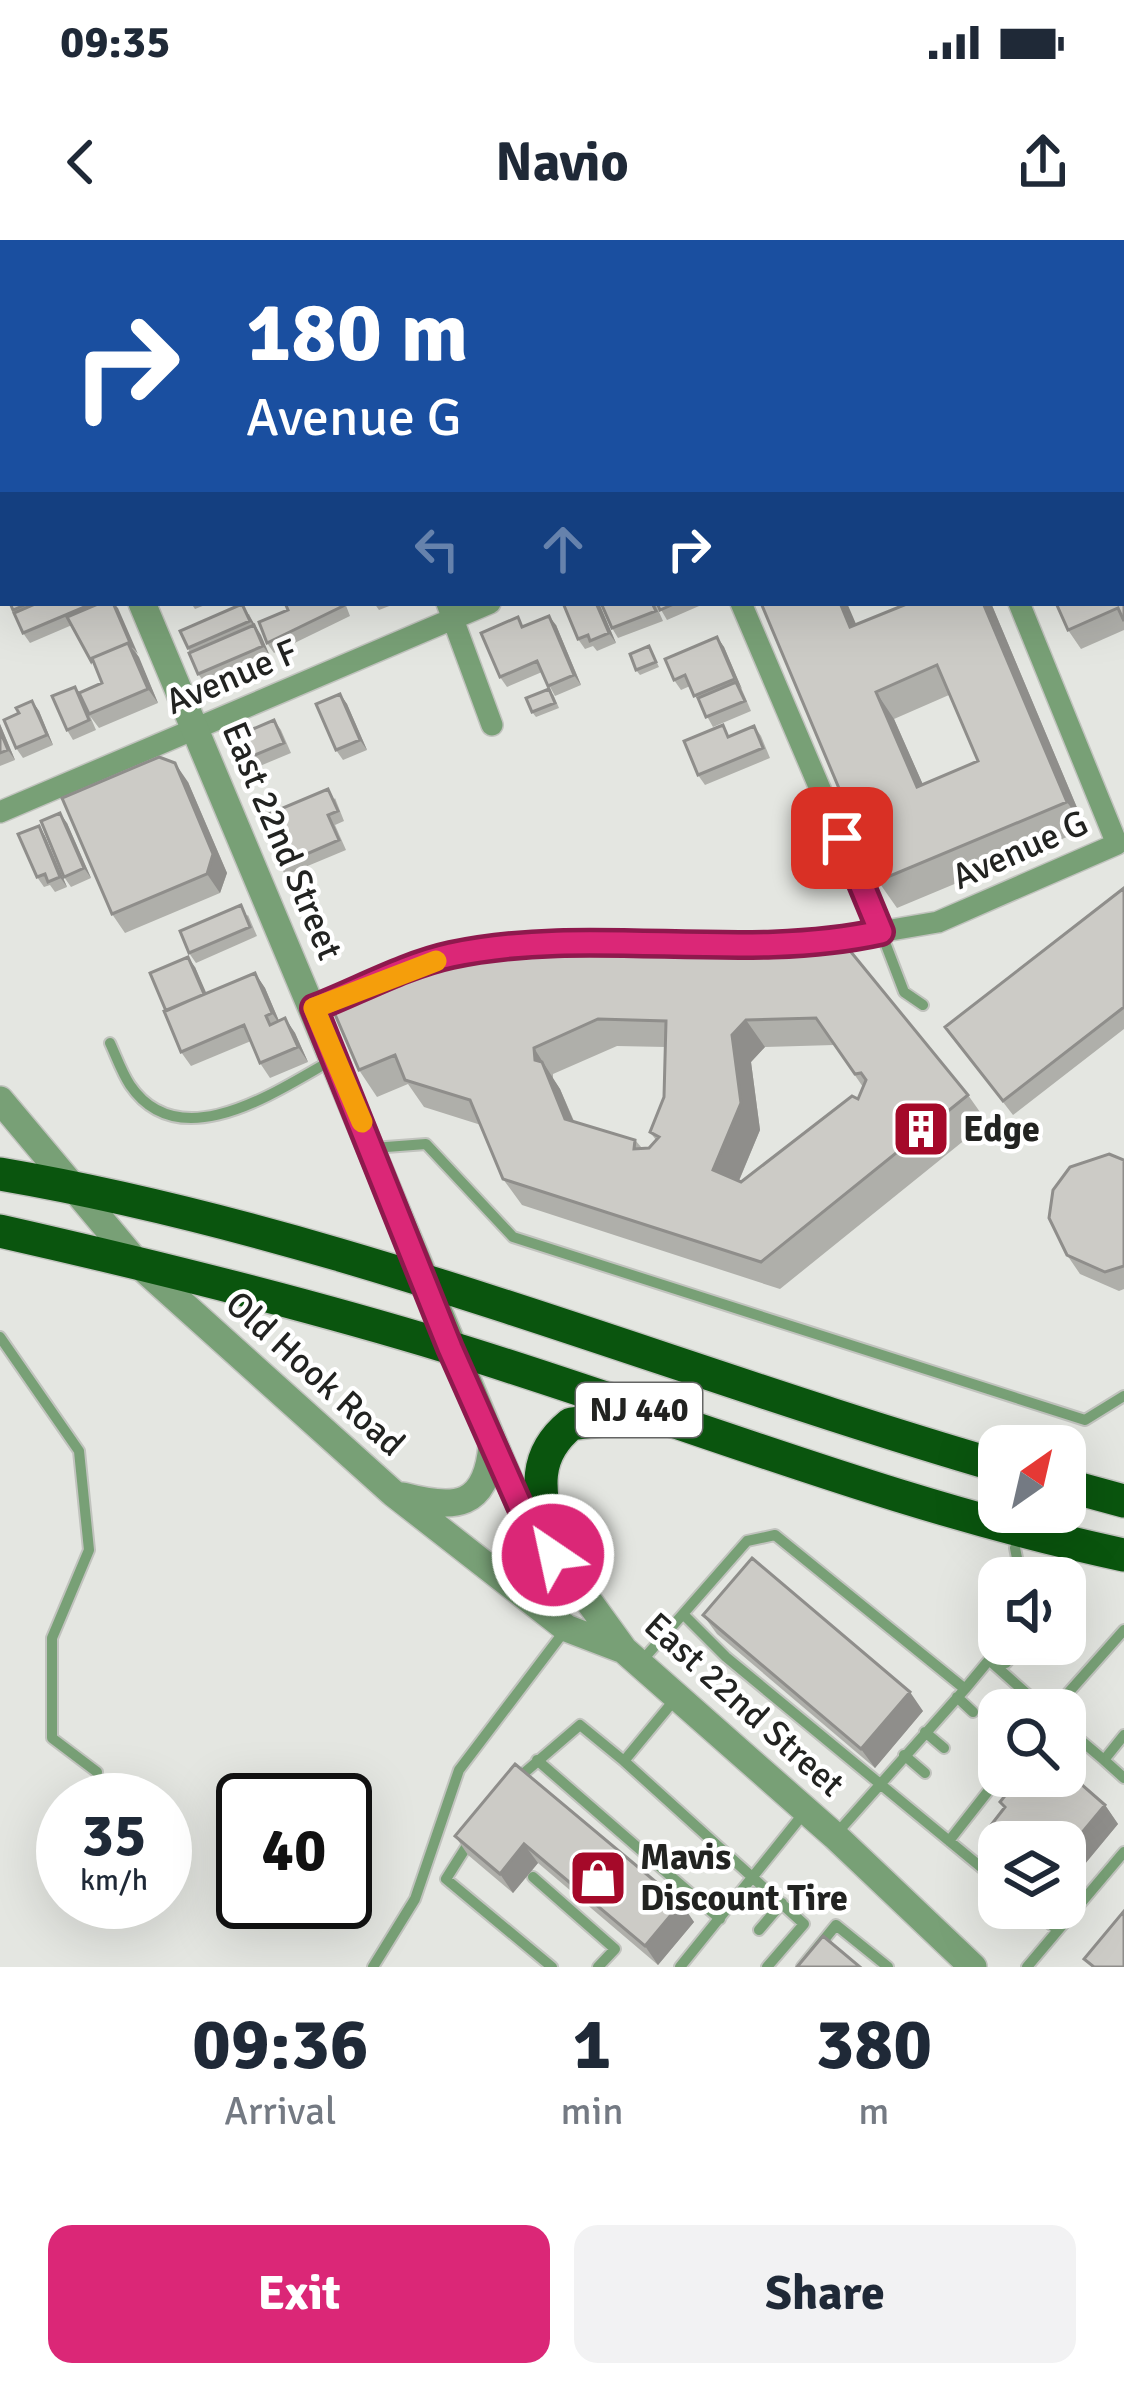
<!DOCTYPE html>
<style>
:root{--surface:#fff;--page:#f2f2f3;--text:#1f2937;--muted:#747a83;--accent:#db2777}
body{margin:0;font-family:Signika,sans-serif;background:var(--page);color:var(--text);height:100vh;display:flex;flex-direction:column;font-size:45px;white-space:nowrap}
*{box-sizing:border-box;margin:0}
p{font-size:39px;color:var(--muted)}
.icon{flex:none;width:66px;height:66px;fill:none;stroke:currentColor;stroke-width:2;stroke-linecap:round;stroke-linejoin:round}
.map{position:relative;height:1727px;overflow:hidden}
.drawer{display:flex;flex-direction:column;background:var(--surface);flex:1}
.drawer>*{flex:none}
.hud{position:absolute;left:0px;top:0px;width:1125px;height:366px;box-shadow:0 12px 48px #0002;background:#1a4fa0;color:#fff;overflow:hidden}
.needle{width:78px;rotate:34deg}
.tools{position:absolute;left:978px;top:1185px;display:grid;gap:24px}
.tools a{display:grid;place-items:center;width:108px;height:108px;border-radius:24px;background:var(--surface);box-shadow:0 12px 48px #0002;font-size:60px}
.speed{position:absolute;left:36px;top:1533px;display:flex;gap:24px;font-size:60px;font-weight:700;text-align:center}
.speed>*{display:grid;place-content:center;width:156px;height:156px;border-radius:50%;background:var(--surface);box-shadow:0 12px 48px #0002;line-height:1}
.speed small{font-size:30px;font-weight:400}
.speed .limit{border:6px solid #111;border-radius:18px;background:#fff;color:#111}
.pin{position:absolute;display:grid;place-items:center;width:102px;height:102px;color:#fff;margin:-51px;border-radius:24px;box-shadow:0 6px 18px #0006}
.me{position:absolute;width:132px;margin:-66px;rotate:326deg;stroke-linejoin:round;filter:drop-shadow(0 0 9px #0008)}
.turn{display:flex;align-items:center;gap:42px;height:252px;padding:0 48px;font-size:54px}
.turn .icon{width:156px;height:156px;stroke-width:2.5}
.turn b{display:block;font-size:84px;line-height:102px}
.lanes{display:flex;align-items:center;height:114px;padding:0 48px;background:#0003;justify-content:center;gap:60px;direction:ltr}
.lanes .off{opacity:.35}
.eta{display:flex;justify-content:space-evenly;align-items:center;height:204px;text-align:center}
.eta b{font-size:72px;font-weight:700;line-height:84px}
.button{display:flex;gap:24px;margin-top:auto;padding:24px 48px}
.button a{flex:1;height:138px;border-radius:24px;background:var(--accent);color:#fff;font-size:48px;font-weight:700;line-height:138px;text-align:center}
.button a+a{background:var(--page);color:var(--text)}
.status{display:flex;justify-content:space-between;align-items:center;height:84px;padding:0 60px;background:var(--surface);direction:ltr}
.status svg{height:33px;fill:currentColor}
header{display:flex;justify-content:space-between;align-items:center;height:156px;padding:0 48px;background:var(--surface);font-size:54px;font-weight:700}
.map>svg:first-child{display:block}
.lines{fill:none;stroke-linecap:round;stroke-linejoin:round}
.service-casing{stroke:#c1c3be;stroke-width:14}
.minor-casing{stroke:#c1c3be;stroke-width:24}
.tertiary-casing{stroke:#c1c3be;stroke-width:30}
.trunk-casing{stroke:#c1c3be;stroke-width:36}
.service{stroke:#78a076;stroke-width:10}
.minor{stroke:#78a076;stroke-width:21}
.tertiary{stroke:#78a076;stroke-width:27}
.trunk{stroke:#0a550e;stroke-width:33}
.wall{fill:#afafaa;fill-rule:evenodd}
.shaded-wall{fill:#8f8e8b}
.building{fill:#cccbc6;stroke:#8f8e8b;stroke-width:3;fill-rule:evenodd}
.route-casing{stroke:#8e194d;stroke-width:30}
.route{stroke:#db2777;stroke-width:21}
.slow{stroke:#f59e0b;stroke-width:21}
.labels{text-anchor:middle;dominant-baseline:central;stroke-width:9;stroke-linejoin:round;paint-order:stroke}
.shield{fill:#fff;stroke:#646564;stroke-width:3}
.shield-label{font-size:33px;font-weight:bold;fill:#222321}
.street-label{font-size:36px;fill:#222321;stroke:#fff}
.poi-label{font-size:36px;font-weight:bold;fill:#222321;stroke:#fff;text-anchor:start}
</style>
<div class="status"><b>09:35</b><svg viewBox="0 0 49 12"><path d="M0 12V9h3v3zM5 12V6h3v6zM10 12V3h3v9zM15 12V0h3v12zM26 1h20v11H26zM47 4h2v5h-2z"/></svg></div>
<header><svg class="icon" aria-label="back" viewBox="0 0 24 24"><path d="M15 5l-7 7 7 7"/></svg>Navio<svg class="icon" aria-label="share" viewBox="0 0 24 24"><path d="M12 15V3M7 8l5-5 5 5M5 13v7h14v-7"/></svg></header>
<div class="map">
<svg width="1124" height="1727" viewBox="0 0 1124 1727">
<rect width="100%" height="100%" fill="#e4e6e1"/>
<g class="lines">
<defs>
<path id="service" d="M 881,692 L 904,752 L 923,765
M 110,803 C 116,816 122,833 130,845 C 180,919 278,850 332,820
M 373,908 L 426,904 L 513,997 L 1085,1180 L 1124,1156
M 0,1097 L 79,1211 L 89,1310 L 52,1398 L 52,1498 L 97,1532
M 1015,1308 L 1021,1338
M 1058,1338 L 1072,1319
M 683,1374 L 726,1417 L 999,1642
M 999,1395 L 989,1420 L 1006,1423 L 1023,1404
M 640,1423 L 747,1301 L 775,1295 L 965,1449 L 989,1420 L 1045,1470
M 957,1457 L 973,1472
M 1053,1470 L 1124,1390
M 1065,1487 L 1104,1520
M 925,1492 L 944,1508
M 1124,1495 L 1104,1520 L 1124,1538
M 904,1515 L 925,1533
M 537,1520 L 720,1679
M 624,1521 L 804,1684 L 767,1727
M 517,1539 L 580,1485 L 624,1521 L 676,1458
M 837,1593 L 965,1449
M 470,1601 L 446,1639 L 552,1727
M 949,1601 L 1000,1536
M 533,1637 L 615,1709 L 598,1727
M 1031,1668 L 1058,1690
M 759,1690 L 782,1663
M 373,1727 L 415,1659 L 459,1530 L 566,1389
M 680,1727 L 804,1573
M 802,1727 L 836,1685 L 888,1727
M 1027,1727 L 1124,1612"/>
<path id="minor" d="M 294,0 L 295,3
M 588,0 L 589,3
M 870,0 L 872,3
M 270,3 L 277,0
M 1122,89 L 1124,88
M 0,115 L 3,113
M 447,363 L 492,485
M 741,363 L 881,692
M 0,572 L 490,363
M 815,703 L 938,682 L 1117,604 L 1019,363
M 314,768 L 450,715 L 538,707 L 723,706"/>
<path id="tertiary" d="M 0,27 L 3,34
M 142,363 L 520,1266 L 624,1410 L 835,1596 L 973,1727
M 0,860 L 136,1022 L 393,1253 L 566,1388 L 621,1409
M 403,1256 C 456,1270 486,1268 492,1206"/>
<path id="trunk" d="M 0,934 C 344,993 666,1129 999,1226
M 0,991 C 150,1025 300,1062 448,1107 C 674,1176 892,1266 1124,1315
M 1065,1245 L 1124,1261
M 553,1315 C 544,1264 524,1222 571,1184 L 634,1176"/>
</defs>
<use href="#service" class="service-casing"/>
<use href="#minor" class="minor-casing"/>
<use href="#tertiary" class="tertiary-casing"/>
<use href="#trunk" class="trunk-casing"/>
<use href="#service" class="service"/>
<use href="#minor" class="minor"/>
<use href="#tertiary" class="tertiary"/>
<use href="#trunk" class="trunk"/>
</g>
<path class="wall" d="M 452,0 L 479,0 L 473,3 L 454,3 Z
M 497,0 L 545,0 L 546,3 L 498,3 Z
M 913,0 L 973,0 L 974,2 L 914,3 Z
M 3,134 L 3,262 L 0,263 L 0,135 Z
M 1124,307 L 1124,390 L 1081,409 L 1068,390 Z
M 10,363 L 115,363 L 158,463 L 99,488 L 90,476 L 96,490 L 73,500 L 67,490 L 75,447 L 80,453 L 102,443 L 95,427 L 72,385 L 30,403 L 23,393 Z
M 191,363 L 210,363 L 195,369 Z
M 285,363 L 345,363 L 350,376 L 274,413 L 267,403 L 288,370 Z
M 374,363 L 397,363 L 379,370 Z
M 563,363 L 599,363 L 616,403 L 597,411 L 593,406 L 585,409 L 578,399 Z
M 655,363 L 663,381 L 618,398 L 612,388 Z
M 657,363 L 706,363 L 667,380 Z
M 909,363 L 991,363 L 1086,589 L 897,668 L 878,641 L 857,385 ZM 949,455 L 978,521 L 923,545 L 894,479 Z
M 249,374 L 270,416 L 205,443 L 198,434 L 188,408 Z
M 556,385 L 581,445 L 555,456 L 542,432 L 507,447 L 500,437 L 524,386 Z
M 717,397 L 724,407 L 751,471 L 713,487 L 690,446 L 681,450 L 674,440 Z
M 649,406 L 659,427 L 640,435 L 636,430 Z
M 340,454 L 347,464 L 367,510 L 343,520 L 336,510 Z
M 553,454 L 559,468 L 536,477 L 532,472 Z
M 32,461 L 39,471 L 53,505 L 23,518 L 16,508 L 19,473 Z
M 274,480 L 281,490 L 291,513 L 243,533 L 236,523 Z
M 0,484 L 15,520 L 0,526 Z
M 754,486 L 761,496 L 770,518 L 705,545 L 698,535 L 730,496 Z
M 188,542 L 227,633 L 220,653 L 125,693 L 112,674 Z
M 335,558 L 344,581 L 335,585 L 346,610 L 286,635 L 279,626 Z
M 67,583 L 91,638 L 71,647 L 64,637 Z
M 39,586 L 45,596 L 67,647 L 55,652 L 50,645 L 44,647 L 37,637 Z
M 1124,648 L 1124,789 L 1013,875 L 945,787 Z
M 248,675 L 257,696 L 196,723 L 189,713 Z
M 842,701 L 968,855 L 987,882 L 780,1049 L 522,965 L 503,939 L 481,885 L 424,867 L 408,844 L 377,857 L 359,830 L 331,765 ZM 834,805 L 863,847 L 858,859 L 741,942 L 739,941 L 760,890 L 751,822 L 765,807 ZM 617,806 L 666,807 L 664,857 L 650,892 L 656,900 L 649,908 L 642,908 L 635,900 L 574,881 L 560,849 L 553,839 L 553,834 Z
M 195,727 L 206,754 L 255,733 L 265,748 L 279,781 L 285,778 L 295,793 L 308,822 L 270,838 L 260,823 L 251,801 L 191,826 L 181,812 L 166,771 Z
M 1124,920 L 1124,1049 L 1119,1051 L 1080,1034 L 1067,1015 Z
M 703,1375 L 923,1471 L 875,1528 L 717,1394 Z
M 515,1524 L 681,1663 L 694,1682 L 658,1725 L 538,1623 L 513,1653 L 468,1615 L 455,1596 Z
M 1000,1562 L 1105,1565 L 1118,1584 L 1065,1648 L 1065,1602 L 1003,1602 L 991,1585 L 1004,1568 Z"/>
<path class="shaded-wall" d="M 113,363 L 118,368 L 138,414 L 131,405 Z
M 596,363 L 599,363 L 616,403 L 609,393 Z
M 840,363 L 847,363 L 869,414 L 850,387 Z
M 983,363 L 991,363 L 1086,589 L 1067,562 Z
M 242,364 L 261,395 L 270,416 L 263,406 Z
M 549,376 L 556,385 L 581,445 L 574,435 Z
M 717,397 L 724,407 L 742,449 L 735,439 Z
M 128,403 L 139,417 L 158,463 L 148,449 Z
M 876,452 L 894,479 L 936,574 L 917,547 Z
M 340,454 L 347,464 L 367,510 L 360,500 Z
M 32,461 L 39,471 L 53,505 L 47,495 Z
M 0,484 L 15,520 L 8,510 L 0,491 Z
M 175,523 L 188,542 L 227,633 L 220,653 L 207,634 Z
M 60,573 L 67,583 L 91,638 L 84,628 Z
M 39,586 L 45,596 L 67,647 L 60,637 Z
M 188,717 L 195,727 L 212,766 L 205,756 Z
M 255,733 L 265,748 L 282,788 L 272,773 Z
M 285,778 L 295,793 L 308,822 L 298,807 Z
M 746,780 L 765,807 L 751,822 L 760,890 L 732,957 L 713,930 L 732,795 Z
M 534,808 L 560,849 L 584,906 L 565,879 L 535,820 Z
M 910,1452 L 923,1471 L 875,1528 L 861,1509 Z
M 1105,1565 L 1118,1584 L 1065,1648 L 1065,1613 Z
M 524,1604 L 538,1623 L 513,1653 L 500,1634 Z
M 681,1663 L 694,1682 L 658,1725 L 645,1706 Z"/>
<path class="building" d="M 15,0 L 71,0 L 73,3 L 17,3 Z
M 79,0 L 116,0 L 109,3 L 80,3 Z
M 319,0 L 346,0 L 347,3 L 320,3 Z
M 352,0 L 381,0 L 382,3 L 353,3 Z
M 388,0 L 406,0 L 407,3 L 389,3 Z
M 416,0 L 442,0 L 435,3 L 418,3 Z
M 497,0 L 526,0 L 519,3 L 498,3 Z
M 636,0 L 706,0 L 707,3 L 629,3 Z
M 764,0 L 818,0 L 811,3 L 765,3 Z
M 913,0 L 949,0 L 941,3 L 914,3 Z
M 1082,0 L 1117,0 L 1119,3 L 1075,3 Z
M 1122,12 L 1124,12 L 1124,36 L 1122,37 Z
M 1124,116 L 1124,169 L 1122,170 L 1122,117 Z
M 3,134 L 3,187 L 0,188 L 0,135 Z
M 3,197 L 3,243 L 0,244 L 0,198 Z
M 1124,307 L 1124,381 L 1118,368 L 1068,390 L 1056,363 L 1122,363 L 1122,308 Z
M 10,363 L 29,363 L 13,370 Z
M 37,363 L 94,363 L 23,393 L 14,373 Z
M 100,363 L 113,363 L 131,405 L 128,403 L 92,418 L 91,421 L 67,377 Z
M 285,363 L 342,363 L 343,366 L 267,403 L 259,382 L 288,370 Z
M 563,363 L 596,363 L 609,393 L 590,401 L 588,395 L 578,399 Z
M 601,363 L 652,363 L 656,371 L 612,388 Z
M 657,363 L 676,363 L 660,370 Z
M 761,363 L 840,363 L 850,387 L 909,363 L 983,363 L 1067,562 L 878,641 ZM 937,425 L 978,521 L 917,547 L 876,452 Z
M 242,364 L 250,381 L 188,408 L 180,391 Z
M 549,376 L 574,435 L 548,446 L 537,421 L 500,437 L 481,393 L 518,377 L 522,387 Z
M 254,385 L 263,406 L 198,434 L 189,413 Z
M 717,397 L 735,439 L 694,456 L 685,435 L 674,440 L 665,419 Z
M 128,403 L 148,449 L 89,474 L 79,453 L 102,443 L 92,418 Z
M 649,406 L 656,422 L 636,430 L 630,414 Z
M 736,442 L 745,461 L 706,477 L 698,458 Z
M 75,447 L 89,480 L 67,490 L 52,456 Z
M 549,449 L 555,463 L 532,472 L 526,458 Z
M 340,454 L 360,500 L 336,510 L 316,464 Z
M 32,461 L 47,495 L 16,508 L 4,480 L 19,473 L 16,468 Z
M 274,480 L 284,503 L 236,523 L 227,500 Z
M 723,485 L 728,497 L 754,486 L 763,508 L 698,535 L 684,501 Z
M 0,491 L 8,510 L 0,513 Z
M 159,517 L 175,523 L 213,614 L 207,634 L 112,674 L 62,558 Z
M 328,549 L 338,571 L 328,575 L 339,600 L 279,626 L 259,578 Z
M 60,573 L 84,628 L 64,637 L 41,581 Z
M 39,586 L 60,637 L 48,642 L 45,634 L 37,637 L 18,594 Z
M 1124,648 L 1124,767 L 1003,861 L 945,787 Z
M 241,665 L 250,687 L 189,713 L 180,691 Z
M 842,701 L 968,855 L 761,1022 L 503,939 L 470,860 L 405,840 L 395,815 L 359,830 L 331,765 L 449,715 ZM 816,778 L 855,834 L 861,833 L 866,840 L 858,859 L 852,856 L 741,942 L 713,930 L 741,863 L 732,795 L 746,780 ZM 598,779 L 666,781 L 664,857 L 650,892 L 659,897 L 649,908 L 634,909 L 635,900 L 565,879 L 542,822 L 535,820 L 534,808 Z
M 188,717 L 204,754 L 166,771 L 150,733 Z
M 255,733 L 272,773 L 266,776 L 270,785 L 285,778 L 298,807 L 260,823 L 244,785 L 181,812 L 164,771 Z
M 1109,914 L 1124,920 L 1124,1026 L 1105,1032 L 1067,1015 L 1049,978 L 1053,950 L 1070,927 Z
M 752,1318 L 910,1452 L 861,1509 L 703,1375 Z
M 515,1524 L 681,1663 L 645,1706 L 524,1604 L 500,1634 L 455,1596 Z
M 1065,1530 L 1105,1565 L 1065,1613 L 1065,1602 L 1011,1602 L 991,1585 L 1005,1567 L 1000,1562 L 1021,1536 L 1065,1536 Z
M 1124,1671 L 1124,1727 L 1094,1727 L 1084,1719 Z
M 823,1696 L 860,1727 L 797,1727 Z"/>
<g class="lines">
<defs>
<path id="route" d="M 553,1315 L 520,1266 L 450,1108 L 314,768 C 358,751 405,725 451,715 C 592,685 740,723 881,692 L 842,598"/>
</defs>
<use href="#route" class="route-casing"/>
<use href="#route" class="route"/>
<path class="slow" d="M 362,882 L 314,768 L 436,721"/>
</g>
<defs>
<symbol id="building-square" viewBox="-11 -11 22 22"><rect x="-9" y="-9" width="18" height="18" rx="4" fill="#a50929" stroke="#fff"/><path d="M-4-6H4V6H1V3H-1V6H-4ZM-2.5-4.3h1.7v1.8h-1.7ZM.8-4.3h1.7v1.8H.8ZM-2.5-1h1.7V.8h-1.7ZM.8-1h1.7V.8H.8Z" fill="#fff"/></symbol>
<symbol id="shop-square" viewBox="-11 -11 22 22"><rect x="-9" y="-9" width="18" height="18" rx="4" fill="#a50929" stroke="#fff"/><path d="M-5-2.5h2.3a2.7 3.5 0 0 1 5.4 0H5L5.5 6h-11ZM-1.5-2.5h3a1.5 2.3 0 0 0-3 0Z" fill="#fff"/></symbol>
</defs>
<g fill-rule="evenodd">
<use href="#building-square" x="888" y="856" width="66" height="66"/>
<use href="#shop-square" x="565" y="1605" width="66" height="66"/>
</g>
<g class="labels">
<rect class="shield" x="576" y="1143" width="126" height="54" rx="9"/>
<g class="shield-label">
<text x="639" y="1170">NJ 440</text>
</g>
<g class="street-label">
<text transform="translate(232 437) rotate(-23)">Avenue F</text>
<text transform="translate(282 601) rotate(67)">East 22nd Street</text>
<text transform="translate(1020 610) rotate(-24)">Avenue G</text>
<text transform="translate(315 1134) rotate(42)">Old Hook Road</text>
<text transform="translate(744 1465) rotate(42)">East 22nd Street</text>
</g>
<g class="poi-label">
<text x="963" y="889">Edge</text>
<text x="640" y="1617">Mavis<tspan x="640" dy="41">Discount Tire</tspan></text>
</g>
</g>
</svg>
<div class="tools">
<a><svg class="needle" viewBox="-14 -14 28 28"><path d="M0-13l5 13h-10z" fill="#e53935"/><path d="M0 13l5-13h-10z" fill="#747a83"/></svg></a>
<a><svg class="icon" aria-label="sound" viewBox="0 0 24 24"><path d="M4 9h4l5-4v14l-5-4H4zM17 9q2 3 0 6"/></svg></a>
<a><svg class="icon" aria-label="search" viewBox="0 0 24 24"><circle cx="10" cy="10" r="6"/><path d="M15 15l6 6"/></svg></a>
<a><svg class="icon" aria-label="layers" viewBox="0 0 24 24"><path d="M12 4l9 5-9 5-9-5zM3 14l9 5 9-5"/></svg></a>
</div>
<div class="speed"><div>35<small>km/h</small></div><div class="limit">40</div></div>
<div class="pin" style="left:842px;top:598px;background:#d93025"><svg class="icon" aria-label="arrive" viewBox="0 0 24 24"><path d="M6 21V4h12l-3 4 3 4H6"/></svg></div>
<svg class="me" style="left:553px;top:1315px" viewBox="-20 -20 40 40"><circle r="17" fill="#db2777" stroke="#fff" stroke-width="3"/><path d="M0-11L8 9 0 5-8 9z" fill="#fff"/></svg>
<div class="hud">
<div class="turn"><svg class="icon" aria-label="right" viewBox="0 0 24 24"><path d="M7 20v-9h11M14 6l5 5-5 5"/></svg><div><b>180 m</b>Avenue G</div></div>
<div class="lanes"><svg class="icon off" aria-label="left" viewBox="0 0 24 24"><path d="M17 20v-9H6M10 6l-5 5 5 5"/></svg><svg class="icon off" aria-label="ahead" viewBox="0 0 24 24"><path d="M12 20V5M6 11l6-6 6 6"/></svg><svg class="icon" aria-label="right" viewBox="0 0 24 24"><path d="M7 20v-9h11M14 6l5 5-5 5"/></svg></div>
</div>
</div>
<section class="drawer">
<div class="eta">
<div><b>09:36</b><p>Arrival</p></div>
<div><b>1</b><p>min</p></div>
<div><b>380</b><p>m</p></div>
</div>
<div class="button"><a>Exit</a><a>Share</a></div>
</section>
